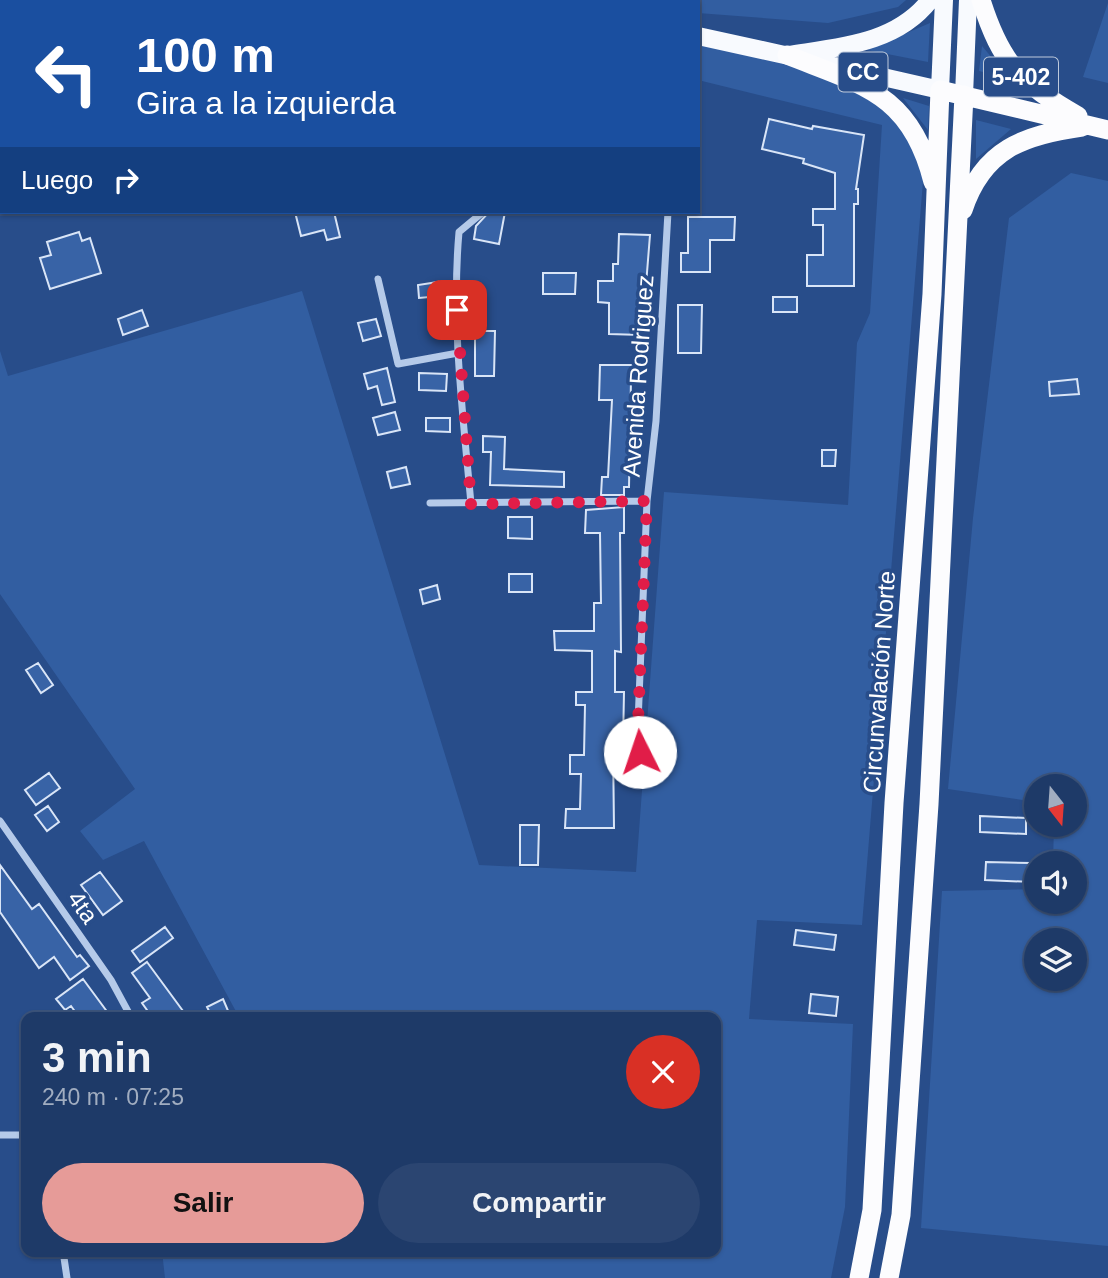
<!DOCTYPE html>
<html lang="es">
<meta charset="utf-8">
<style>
:root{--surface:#1e3a68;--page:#2b4571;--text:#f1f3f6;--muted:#a1adc0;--line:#3c547c;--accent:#e69b98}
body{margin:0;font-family:Helvetica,sans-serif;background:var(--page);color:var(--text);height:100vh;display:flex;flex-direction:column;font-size:26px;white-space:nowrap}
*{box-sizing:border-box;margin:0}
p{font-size:23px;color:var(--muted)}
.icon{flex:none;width:38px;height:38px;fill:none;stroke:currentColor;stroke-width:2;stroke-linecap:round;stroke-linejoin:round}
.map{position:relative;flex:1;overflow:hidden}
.panel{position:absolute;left:21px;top:1012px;width:700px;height:245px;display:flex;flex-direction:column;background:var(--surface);border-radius:14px;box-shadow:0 2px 5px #0004,0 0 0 2px var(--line)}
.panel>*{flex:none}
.guide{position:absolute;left:0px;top:0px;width:700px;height:214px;box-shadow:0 2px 5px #0004,0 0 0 2px var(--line);background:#1a4fa0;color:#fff;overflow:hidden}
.needle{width:46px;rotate:163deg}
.tools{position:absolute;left:1024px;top:774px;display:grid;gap:14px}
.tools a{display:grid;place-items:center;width:63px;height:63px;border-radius:50%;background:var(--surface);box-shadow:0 2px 5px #0004,0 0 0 2px var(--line);font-size:35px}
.pin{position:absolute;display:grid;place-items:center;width:60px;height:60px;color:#fff;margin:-30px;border-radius:14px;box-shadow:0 4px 10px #0006}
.me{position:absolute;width:77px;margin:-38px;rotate:356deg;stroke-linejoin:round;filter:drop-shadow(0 0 5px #0008)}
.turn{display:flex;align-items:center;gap:24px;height:147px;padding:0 21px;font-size:32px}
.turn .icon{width:91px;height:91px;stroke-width:2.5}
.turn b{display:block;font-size:49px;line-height:60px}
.then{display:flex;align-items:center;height:66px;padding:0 21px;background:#0003;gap:14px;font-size:26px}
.round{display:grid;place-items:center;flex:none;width:74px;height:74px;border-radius:37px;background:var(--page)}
.summary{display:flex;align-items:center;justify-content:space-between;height:119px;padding:0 21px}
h1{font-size:42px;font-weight:700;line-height:52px}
.cta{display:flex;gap:14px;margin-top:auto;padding:14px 21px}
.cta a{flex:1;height:80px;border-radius:42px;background:var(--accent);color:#111;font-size:28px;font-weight:700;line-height:80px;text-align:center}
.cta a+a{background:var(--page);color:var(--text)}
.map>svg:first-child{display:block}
.green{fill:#325ea1;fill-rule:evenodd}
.building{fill:#3863a6;stroke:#d9e5f7;stroke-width:2}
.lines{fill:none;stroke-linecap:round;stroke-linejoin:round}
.minor{stroke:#b5cae9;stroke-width:7}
.primary{stroke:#f8fafe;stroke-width:18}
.trunk{stroke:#fcfcfe;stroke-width:19}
.route{stroke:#e11d48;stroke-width:12;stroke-dasharray:0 21.6}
.labels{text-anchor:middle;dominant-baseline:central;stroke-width:7;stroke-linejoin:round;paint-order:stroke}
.shield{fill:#284d8a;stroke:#becadc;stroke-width:2}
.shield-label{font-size:23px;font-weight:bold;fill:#fff}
.street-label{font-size:24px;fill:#fff;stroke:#284d8a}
</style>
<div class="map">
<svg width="1108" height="1278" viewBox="0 0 1108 1278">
<rect width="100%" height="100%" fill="#284d8a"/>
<path class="green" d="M 684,0 L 906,0 L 898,7 L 828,23 L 698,13 L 698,2 Z
M 1108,3 L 1108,83 L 1083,77 Z
M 930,23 L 928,62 L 867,50 Z
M 698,36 L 873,89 L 925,157 L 862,925 L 757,920 L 749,1019 L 853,1024 L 845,1207 L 831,1278 L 165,1278 L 162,1251 L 716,1251 L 716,1017 L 239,1017 L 144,841 L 103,860 L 80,831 L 135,789 L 0,594 L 0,351 L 8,376 L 302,291 L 479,865 L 636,872 L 664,492 L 848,505 L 857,343 L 870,313 L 882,125 L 698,80 Z
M 982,46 L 1009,78 L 979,71 Z
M 903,98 L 929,106 L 928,130 Z
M 976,120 L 1011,129 L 976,159 Z
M 1071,173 L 1108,181 L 1108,1246 L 921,1228 L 942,891 L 1036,889 L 1036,901 L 1074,901 L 1074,863 L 1053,863 L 1054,824 L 1074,824 L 1074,786 L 1036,786 L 1036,802 L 948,789 L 973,518 L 1009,218 ZM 1036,940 L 1074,940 L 1074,978 L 1036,978 Z"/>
<path class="building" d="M 769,119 L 812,129 L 813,126 L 864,135 L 856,189 L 858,189 L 858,204 L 854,204 L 854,286 L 807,286 L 807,255 L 823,255 L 823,225 L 813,225 L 813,209 L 835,209 L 835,173 L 803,163 L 804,159 L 762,149 Z
M 295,212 L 334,212 L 340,237 L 327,240 L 324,230 L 301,236 Z
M 489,212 L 505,212 L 499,244 L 474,239 L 476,226 Z
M 688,217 L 735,217 L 734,240 L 710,240 L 710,272 L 681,272 L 681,253 L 688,253 Z
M 79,232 L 82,241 L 90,238 L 101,273 L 50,289 L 40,258 L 51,255 L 47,242 Z
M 619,234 L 650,235 L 642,335 L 609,334 L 609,303 L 598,302 L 598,281 L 613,281 L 613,264 L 618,264 Z
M 543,273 L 576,273 L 575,294 L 543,294 Z
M 438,282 L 440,296 L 419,298 L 418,285 Z
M 773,297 L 797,297 L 797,312 L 773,312 Z
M 678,305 L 702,305 L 701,353 L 678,353 Z
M 142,310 L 148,326 L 123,335 L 118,319 Z
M 376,319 L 381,336 L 363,341 L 358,323 Z
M 475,331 L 495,331 L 494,376 L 475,376 Z
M 600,365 L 642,365 L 641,379 L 631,379 L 629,487 L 624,487 L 624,495 L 601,495 L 602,477 L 608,477 L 612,400 L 599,400 Z
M 387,368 L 395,402 L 382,405 L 377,386 L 368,389 L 364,374 Z
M 419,373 L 447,374 L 446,391 L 419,390 Z
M 1077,379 L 1079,394 L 1050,396 L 1049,382 Z
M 395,412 L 400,430 L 378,435 L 373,418 Z
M 426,418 L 450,418 L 450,432 L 426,431 Z
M 483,436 L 505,437 L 504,469 L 564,472 L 564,487 L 490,485 L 491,452 L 483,452 Z
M 822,450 L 836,450 L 835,466 L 822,466 Z
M 406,467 L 410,484 L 391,488 L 387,472 Z
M 624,507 L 624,533 L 620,533 L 621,652 L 615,651 L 615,692 L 624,692 L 623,744 L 613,744 L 614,828 L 565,828 L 566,809 L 580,809 L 581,774 L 570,774 L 570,755 L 584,755 L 585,705 L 576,705 L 576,692 L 592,692 L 592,651 L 555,650 L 554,631 L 594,631 L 594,603 L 601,603 L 600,533 L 585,533 L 586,510 Z
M 508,517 L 532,517 L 532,539 L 508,538 Z
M 509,574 L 532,574 L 532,592 L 509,592 Z
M 437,585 L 440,599 L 423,604 L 420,590 Z
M 38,663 L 53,685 L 41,693 L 26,670 Z
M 49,773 L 60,788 L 36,805 L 25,790 Z
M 48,806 L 59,822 L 47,831 L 35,815 Z
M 980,816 L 1026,818 L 1026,834 L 980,832 Z
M 520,825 L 539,825 L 538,865 L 520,865 Z
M 986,862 L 1031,863 L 1031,882 L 985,880 Z
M 0,865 L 32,909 L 39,904 L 77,957 L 80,955 L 89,966 L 70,980 L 54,957 L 39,968 L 0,912 Z
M 100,872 L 122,901 L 103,915 L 81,885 Z
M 165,927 L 173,938 L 140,962 L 132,951 Z
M 796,930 L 836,935 L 834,950 L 794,945 Z
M 147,962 L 183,1011 L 175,1017 L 152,1017 L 142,1003 L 150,998 L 132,973 Z
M 83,979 L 111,1017 L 79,1017 L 71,1006 L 65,1010 L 56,999 Z
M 811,994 L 838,997 L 836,1016 L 809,1013 Z
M 223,999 L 229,1013 L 212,1017 L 207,1007 Z"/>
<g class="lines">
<path class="minor" d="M 174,0 L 174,2
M 378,279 L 398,364 L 458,353
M 430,503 L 647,501
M 471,504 C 463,414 451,323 459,232 L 483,212
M 640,752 L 638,723 L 647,501 L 656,421 L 668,212
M 0,821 L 111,980 L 131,1017
M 0,1135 L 26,1135
M 63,1251 L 67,1278"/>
<path class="primary" d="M 493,0 L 503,2
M 270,2 L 281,0
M 698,36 L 798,58
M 788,55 C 839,47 896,44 930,0
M 826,64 L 940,90 L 944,0
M 0,85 L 2,84
M 964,95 L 968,0"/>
<path class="trunk" d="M 981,0 C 1001,64 1021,83 1078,116
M 787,55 C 862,85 911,93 933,182
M 963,210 C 983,149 1024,135 1082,127
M 859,1278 L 872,1210 L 894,803 L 932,294 L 940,90 L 1108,130
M 889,1278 L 901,1215 L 929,804 L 964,95"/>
</g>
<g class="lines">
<path class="route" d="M 457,310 L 471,504 L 647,501 L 638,723 L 640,752"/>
</g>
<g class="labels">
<g class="shield">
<rect x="838.5" y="52.5" width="49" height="39" rx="5"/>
<rect x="984" y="57.5" width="74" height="39" rx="5"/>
</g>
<g class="shield-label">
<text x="863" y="72">CC</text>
<text x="1021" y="77">5-402</text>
</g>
<g class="street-label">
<text transform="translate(638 376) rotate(-86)">Avenida Rodriguez</text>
<text transform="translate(879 682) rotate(-86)">Circunvalación Norte</text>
<text transform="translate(83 907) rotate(55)">4ta</text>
</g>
</g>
</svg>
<div class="tools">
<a><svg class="needle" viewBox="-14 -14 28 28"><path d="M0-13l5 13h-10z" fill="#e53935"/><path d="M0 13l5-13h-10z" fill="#a1adc0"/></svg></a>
<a><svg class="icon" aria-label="sound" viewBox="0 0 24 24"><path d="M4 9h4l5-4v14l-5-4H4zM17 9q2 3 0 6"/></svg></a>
<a><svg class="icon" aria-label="layers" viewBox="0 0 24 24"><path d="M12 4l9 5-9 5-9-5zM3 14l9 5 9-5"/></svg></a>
</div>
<div class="pin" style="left:457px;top:310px;background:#d93025"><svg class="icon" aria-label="arrive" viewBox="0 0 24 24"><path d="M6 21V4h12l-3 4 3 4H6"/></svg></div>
<svg class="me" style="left:640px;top:752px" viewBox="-20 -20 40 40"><circle r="19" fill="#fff"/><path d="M0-13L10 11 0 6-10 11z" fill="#e11d48"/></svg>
<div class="guide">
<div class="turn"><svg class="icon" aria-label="left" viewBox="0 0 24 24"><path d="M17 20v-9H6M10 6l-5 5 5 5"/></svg><div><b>100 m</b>Gira a la izquierda</div></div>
<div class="then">Luego<svg class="icon" aria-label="right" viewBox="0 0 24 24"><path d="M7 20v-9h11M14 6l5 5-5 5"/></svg></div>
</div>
<section class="panel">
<div class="summary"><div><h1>3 min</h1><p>240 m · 07:25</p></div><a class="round" style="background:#d93025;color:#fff"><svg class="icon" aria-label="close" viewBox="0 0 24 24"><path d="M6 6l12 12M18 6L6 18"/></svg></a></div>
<div class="cta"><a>Salir</a><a>Compartir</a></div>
</section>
</div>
